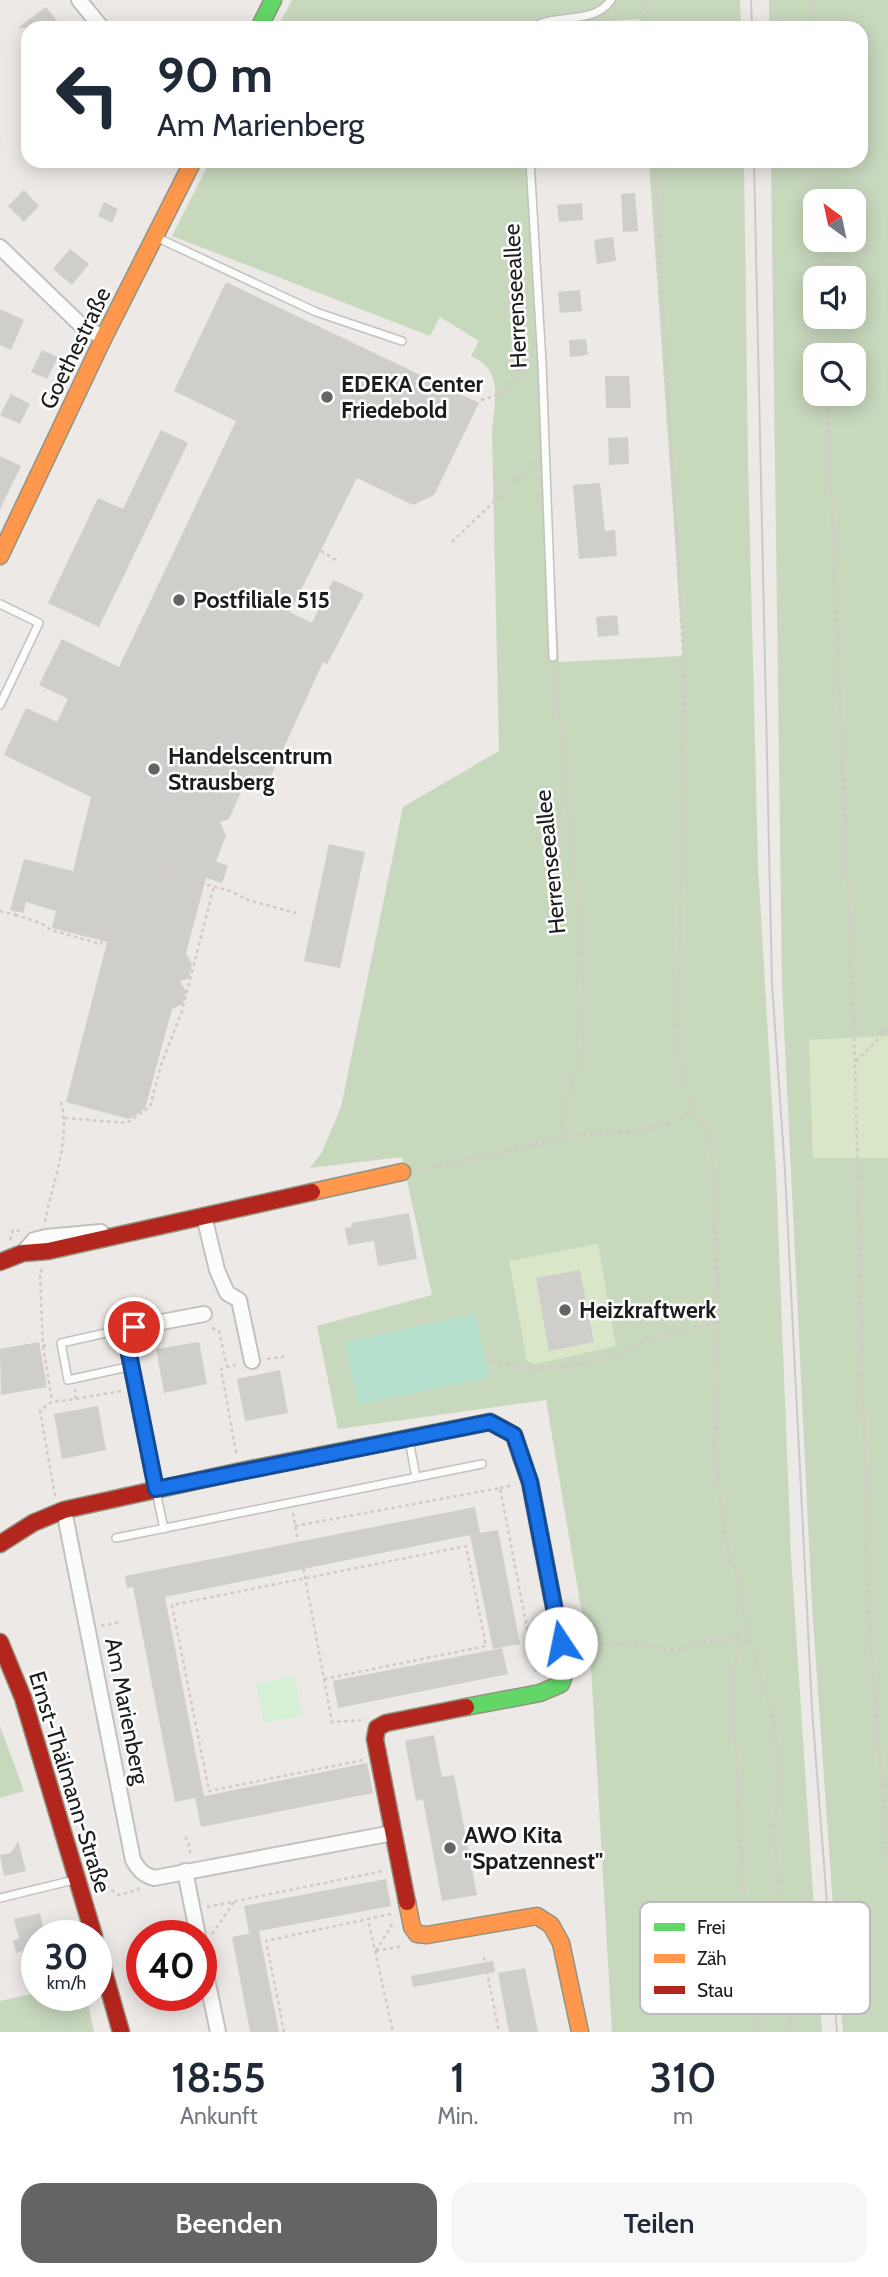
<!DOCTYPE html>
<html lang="de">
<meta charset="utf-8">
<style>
:root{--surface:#fff;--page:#f6f6f7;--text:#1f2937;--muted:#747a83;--accent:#656463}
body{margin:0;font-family:Cabin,sans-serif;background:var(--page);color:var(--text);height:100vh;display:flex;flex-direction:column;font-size:26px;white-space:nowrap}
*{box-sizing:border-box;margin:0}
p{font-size:23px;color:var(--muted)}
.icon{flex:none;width:38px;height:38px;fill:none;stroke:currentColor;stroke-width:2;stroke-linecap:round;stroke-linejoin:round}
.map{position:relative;height:2032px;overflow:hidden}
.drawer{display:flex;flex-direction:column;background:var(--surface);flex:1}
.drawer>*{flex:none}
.guide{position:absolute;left:21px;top:21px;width:847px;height:147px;border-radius:21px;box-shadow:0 4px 18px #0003;background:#fff;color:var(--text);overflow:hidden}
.needle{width:46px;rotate:327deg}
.buttons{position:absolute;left:803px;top:189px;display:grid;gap:14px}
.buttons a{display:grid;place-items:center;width:63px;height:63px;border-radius:14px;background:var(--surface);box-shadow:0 4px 18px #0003;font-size:35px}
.speed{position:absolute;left:21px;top:1920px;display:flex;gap:14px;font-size:35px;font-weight:700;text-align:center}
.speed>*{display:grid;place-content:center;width:91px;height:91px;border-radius:50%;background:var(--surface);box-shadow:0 4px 18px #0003;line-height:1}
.speed small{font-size:18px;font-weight:400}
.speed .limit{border:10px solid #d22;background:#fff;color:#111}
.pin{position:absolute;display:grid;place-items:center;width:60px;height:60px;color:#fff;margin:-30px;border:4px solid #fff;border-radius:50%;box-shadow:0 2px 7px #0007}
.me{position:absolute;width:77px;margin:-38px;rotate:349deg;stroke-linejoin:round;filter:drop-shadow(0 0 5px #0008)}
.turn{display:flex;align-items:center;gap:24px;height:147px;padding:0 21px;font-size:32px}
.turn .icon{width:91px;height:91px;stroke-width:2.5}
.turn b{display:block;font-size:49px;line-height:60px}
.eta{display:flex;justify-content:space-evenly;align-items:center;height:119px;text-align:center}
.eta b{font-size:42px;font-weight:600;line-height:49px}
.action{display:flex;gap:14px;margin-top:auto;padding:14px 21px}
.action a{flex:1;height:80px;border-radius:21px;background:var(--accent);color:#fff;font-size:28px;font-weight:600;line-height:80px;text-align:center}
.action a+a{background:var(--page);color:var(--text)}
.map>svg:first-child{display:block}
.grass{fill:#d9e6c7}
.forest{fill:#c8d8bd;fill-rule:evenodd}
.park{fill:#d6f0d5}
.pitch{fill:#b4dfcc}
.building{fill:#d0cecb}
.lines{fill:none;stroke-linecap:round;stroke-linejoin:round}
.lane-casing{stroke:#c3c1c0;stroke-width:10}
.street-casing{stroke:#c3c1c0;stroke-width:18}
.fast-casing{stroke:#929380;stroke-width:19}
.slow-casing{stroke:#929380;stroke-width:19}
.jam-casing{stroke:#929380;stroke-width:19}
.path{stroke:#d5c8c6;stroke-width:2.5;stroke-dasharray:3.5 3.5;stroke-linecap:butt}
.lane{stroke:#fcfcfb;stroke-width:7}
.street{stroke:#fcfcfb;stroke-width:14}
.fast{stroke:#63d668;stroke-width:16}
.slow{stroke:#ff974d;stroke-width:16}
.jam{stroke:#b3261e;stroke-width:16}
.tram{stroke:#cacac9;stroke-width:2}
.route-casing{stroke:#114b97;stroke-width:18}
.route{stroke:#1a73e8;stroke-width:12}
.poi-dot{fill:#656463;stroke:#fff;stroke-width:2.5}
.labels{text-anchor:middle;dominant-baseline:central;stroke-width:5;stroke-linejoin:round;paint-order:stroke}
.street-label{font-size:23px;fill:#1d1d1d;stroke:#fff}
.poi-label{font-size:23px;font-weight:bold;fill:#1d1d1d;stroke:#fff;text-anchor:start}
.key{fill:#fff;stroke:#bbb;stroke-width:2}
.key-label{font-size:19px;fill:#1d1d1d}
</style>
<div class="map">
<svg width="888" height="2032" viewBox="0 0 888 2032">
<rect width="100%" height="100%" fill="#ece9e6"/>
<path class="grass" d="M 888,1036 L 888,1158 L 813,1158 L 809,1040 Z
M 599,1244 L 616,1346 L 535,1364 L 527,1361 L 508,1261 Z"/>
<path class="forest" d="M 292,0 L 740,0 L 741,28 L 640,28 L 639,19 L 540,26 L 538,28 L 277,28 Z
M 769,0 L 888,0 L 888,1036 L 809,1040 L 813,1158 L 888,1158 L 888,2032 L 843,2032 L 837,1964 L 812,1606 L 782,986 L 771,161 L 861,161 L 861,28 L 769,28 ZM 816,201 L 854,201 L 854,240 L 816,240 ZM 816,278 L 854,278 L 854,317 L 816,317 ZM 816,355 L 854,355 L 854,394 L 816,394 Z
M 210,161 L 532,161 L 559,662 L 683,656 L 649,161 L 744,161 L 748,461 L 758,865 L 776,1172 L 791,1555 L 822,2032 L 612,2032 L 591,1667 L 546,1400 L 338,1429 L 317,1326 L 432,1295 L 402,1157 L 310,1168 L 322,1152 L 341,1107 L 403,807 L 499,751 L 492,433 C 494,401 505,371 471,356 L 479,341 L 440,317 L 430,336 L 172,236 ZM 598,1244 L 616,1346 L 535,1364 L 527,1361 L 509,1261 Z
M 0,1726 L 24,1791 L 0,1798 Z
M 37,1993 L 37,1995 L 86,1995 L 94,2032 L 0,2032 L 0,2001 Z"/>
<path class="park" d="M 294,1676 L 302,1715 L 264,1723 L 256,1684 Z"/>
<path class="pitch" d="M 475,1314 L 489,1377 L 358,1405 L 345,1342 Z"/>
<path class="building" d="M 46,7 L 58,22 L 50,28 L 18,28 Z
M 24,190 L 39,206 L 24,222 L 8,206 Z
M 635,193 L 638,231 L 623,232 L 621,194 Z
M 104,202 L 118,209 L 112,223 L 98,216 Z
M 582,203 L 583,220 L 559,222 L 557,205 Z
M 613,237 L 616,261 L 597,264 L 594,240 Z
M 70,249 L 89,264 L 72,285 L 53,269 Z
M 226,282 L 479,403 L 434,495 L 413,505 L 357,478 L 290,612 L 312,623 L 333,580 L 364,594 L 327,664 L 323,662 L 264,791 L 245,783 L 229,819 L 220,822 L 226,836 L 216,861 L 228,866 L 222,883 L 206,878 L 186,953 L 192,964 L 189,978 L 180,981 L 186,991 L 183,1004 L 172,1009 L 145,1109 L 129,1119 L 66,1102 L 107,942 L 52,928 L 56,911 L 26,902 L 23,913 L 10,910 L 24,859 L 73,871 L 91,797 L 4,755 L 26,708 L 57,722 L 68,699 L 39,685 L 62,639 L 119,667 L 236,421 L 174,391 Z
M 580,290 L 582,311 L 560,313 L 558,292 Z
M 0,309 L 24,320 L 11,350 L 0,345 Z
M 586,339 L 588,355 L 570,357 L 569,340 Z
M 42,350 L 58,357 L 47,379 L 31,372 Z
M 605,376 L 629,376 L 631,408 L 606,408 Z
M 11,394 L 30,404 L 20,424 L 0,415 Z
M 161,430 L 188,443 L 99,627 L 48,603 L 98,498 L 123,509 Z
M 628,437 L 629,464 L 609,465 L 608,438 Z
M 0,456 L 21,466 L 0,509 Z
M 600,483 L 605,531 L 615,530 L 617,556 L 579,559 L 573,485 Z
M 617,615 L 619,635 L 598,637 L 596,617 Z
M 329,844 L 365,852 L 340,968 L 304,961 Z
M 409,1213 L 417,1259 L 378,1266 L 374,1241 L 348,1245 L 345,1228 L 352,1227 L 351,1223 Z
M 580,1270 L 594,1342 L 549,1351 L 536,1278 Z
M 39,1342 L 47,1387 L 1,1395 L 0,1349 Z
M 199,1342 L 207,1384 L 164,1393 L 156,1349 Z
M 280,1370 L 288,1413 L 245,1421 L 237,1379 Z
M 98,1406 L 106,1450 L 62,1459 L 54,1414 Z
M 475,1507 L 480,1533 L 498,1530 L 520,1644 L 493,1649 L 470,1535 L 165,1597 L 204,1796 L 175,1802 L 133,1587 L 127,1588 L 125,1576 Z
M 502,1648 L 508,1674 L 338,1708 L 333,1681 Z
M 434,1735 L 442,1777 L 454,1775 L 477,1895 L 442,1901 L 423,1799 L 416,1801 L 405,1741 Z
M 367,1763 L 373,1793 L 201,1827 L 195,1798 Z
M 18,1841 L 26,1871 L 4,1876 L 0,1855 L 11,1853 Z
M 386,1879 L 391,1906 L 259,1931 L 279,2032 L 250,2032 L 232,1937 L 252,1933 L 249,1933 L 244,1906 Z
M 40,1913 L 45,1936 L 37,1936 L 37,1953 L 23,1956 L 22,1951 L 16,1953 L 13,1940 L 19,1939 L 14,1919 Z
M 493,1961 L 495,1972 L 413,1987 L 411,1976 Z
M 525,1968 L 538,2032 L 509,2032 L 498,1973 Z"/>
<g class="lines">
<defs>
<path id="lane" d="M 532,28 C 556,12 593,26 611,0
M 530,161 L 542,363 L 553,657
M 156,237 L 316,312 L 402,341
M 0,604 L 39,623 L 0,705
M 124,1329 L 61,1343 L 68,1380 L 132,1366
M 409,1440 L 416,1477
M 156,1491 L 164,1529
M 116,1538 L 482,1464
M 0,1898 L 74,1880"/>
<path id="street" d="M 79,0 L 102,28
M 0,247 L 84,328 L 104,337
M 204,1216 L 217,1270 L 227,1293 L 239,1300 L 252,1361
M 23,1253 L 34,1240 L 46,1237 L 101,1232
M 156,1489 L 124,1329 L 204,1314
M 64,1510 L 133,1860 C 139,1870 143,1875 154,1878 L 393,1833
M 185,1871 L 198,1936
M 201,1950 L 218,2032"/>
<path id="fast" d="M 259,28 L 273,0
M 466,1707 L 540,1693 L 561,1684 L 566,1669 L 530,1482 L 522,1459"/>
<path id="slow" d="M 0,556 L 104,337 L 193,161
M 312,1192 L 402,1172
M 407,1902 L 412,1927 L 417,1934 L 427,1935 L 537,1916 L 551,1925 L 561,1943 L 580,2032"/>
<path id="jam" d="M 0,1262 L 23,1253 L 48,1251 L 312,1192
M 0,1544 L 33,1523 L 64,1510 L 241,1471 L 490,1422 L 514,1435 L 522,1459
M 0,1642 L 23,1698 L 94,1936
M 407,1902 L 375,1739 L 377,1728 L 386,1723 L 466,1707
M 96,1944 L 121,2032"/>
</defs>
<use href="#lane" class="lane-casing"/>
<use href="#street" class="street-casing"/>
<use href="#fast" class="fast-casing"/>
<use href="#slow" class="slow-casing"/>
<use href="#jam" class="jam-casing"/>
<path class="path" d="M 644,0 L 646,28
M 814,0 L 815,28
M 819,161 L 820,201
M 821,240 L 822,278
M 824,317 L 826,355
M 827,394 L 855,1062
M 481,400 L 507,392 L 528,350
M 452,542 L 535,462
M 321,551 L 338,561
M 554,667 L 583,960 L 583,1048 L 562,1114 L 564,1138
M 153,870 L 230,891 L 248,900 L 296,913
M 0,911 L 15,915 L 16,911
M 15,915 L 41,923 L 51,930 L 101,944 L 107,923
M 888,1029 L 855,1062 L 868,1607 L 888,1865
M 690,1112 L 703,1124 L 712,1152 L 719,1322 L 719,1383 L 714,1448 L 724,1532 L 735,1569 L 746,1627 L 772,1714 L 780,1772 L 774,1832 L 790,2032
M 65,1118 L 127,1123 L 150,1107 L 161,1065 L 182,1011 L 214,886
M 419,1169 C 467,1162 513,1149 560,1139 C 604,1129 651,1139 690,1112 L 689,1097 L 678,1051 L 684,673 L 655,161
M 45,1222 C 52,1183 71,1141 61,1102
M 10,1240 L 13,1230 L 21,1231
M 42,1269 L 40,1273 L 43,1346 L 50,1344
M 212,1328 L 219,1331 L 227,1367
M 43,1346 L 52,1401
M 267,1359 L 288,1356
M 485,1359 L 532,1370 L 592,1362 L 622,1355 L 645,1339 L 719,1322
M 76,1399 L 121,1391
M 236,1453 L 221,1369 L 236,1365
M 500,1488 L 514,1485
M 55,1496 L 40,1410 L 52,1402 L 76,1399 L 75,1389
M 293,1513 L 298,1541
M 295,1526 L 500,1488 L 536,1675
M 301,1555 L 332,1722 L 361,1720
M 101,1626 L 121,1622
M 739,1636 C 730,1684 735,1732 737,1780 C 741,1865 747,1948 758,2032
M 582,1656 C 616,1626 667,1665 707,1640 C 724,1644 735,1640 746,1627
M 324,1679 L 486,1646 L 466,1546 L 172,1605 L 209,1791 L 363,1760
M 185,1837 L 188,1841 L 191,1857
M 95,1877 L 118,1895 L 138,1890 L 139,1887
M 207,1907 L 383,1871
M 391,1914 L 368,1919 L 393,2032
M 212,1934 L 234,1902
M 376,1951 L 403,1946
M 376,1951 L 394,1921
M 484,1957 L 499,2032
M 284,2032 L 266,1941 L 368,1919"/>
<use href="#lane" class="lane"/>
<use href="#street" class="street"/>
<use href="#fast" class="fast"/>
<use href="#slow" class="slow"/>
<use href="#jam" class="jam"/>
<path class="tram" d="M 751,0 L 752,28
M 754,161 L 772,984 L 785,1171 L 812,1709 L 837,2032"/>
</g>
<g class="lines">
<defs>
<path id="route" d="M 134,1327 L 124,1329 L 156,1489 L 490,1422 L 514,1435 L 530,1482 L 561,1643"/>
</defs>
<use href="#route" class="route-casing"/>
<use href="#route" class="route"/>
</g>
<g class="poi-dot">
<circle cx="327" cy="397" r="7"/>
<circle cx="179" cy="600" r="7"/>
<circle cx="154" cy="769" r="7"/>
<circle cx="565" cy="1310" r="7"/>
<circle cx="450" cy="1848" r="7"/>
</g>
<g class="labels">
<g class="street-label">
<text transform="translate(515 296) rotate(-93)">Herrenseeallee</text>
<text transform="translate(75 348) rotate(-64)">Goethestraße</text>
<text transform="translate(550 862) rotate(-96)">Herrenseeallee</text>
<text transform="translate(127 1711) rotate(79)">Am Marienberg</text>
<text transform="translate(70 1782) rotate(73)">Ernst-Thälmann-Straße</text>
</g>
<g class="poi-label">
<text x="341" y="384">EDEKA Center<tspan x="341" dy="26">Friedebold</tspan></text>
<text x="193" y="600">Postfiliale 515</text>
<text x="168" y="756">Handelscentrum<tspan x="168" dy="26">Strausberg</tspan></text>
<text x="579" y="1310">Heizkraftwerk</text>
<text x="464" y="1835">AWO Kita<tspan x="464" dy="26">"Spatzennest"</tspan></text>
</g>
</g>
<rect x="640" y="1902" width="230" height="112" rx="10" class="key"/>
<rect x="654" y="1923" width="31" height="8" fill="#63d668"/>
<rect x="654" y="1954" width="31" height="9" fill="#ff974d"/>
<rect x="654" y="1986" width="31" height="8" fill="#b3261e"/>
<g class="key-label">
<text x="697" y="1934">Frei</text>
<text x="697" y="1965">Zäh</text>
<text x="697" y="1997">Stau</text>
</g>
</svg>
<div class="buttons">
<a><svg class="needle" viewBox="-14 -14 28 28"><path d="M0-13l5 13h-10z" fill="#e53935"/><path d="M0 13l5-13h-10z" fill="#747a83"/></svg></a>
<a><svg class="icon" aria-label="sound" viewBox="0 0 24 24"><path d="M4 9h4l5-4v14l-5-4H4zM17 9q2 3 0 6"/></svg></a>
<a><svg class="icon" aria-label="search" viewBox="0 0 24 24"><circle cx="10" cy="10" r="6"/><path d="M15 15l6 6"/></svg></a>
</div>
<div class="speed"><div>30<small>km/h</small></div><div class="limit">40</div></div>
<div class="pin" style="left:134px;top:1327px;background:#d93025"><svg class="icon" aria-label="arrive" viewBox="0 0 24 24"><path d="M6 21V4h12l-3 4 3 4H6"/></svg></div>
<svg class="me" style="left:561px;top:1643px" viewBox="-20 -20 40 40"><circle r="19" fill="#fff"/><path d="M0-13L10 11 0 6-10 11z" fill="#1a73e8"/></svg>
<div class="guide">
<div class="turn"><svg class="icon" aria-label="left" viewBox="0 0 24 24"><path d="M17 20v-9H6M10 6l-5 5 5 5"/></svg><div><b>90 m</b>Am Marienberg</div></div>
</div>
</div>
<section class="drawer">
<div class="eta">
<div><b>18:55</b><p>Ankunft</p></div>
<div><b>1</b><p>Min.</p></div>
<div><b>310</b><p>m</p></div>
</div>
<div class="action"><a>Beenden</a><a>Teilen</a></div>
</section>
